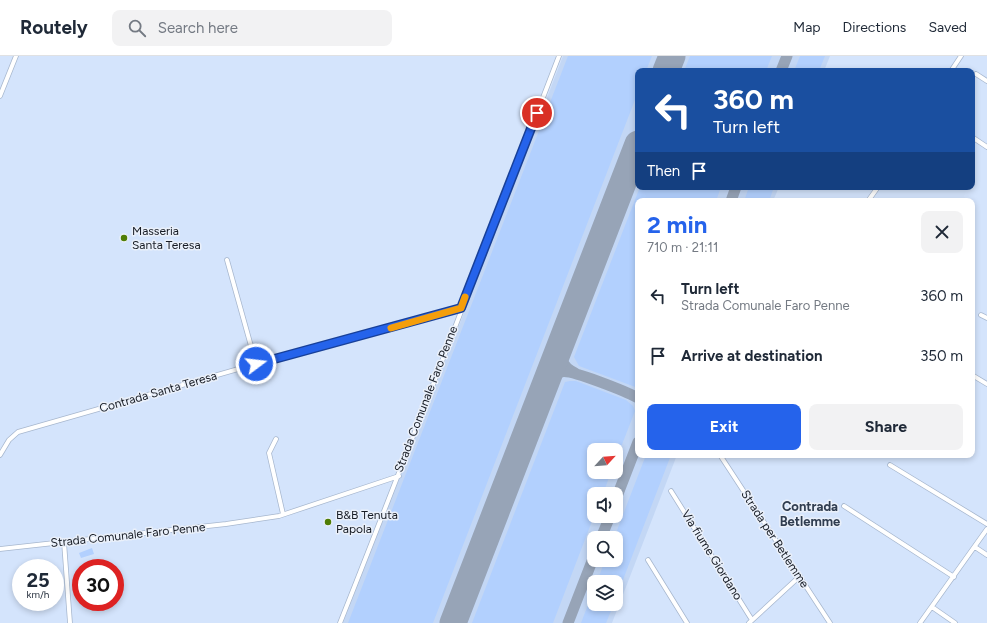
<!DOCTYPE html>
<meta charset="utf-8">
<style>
:root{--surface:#fff;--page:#f2f2f3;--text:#1f2937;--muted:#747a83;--line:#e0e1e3;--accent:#2563eb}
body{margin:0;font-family:Figtree,sans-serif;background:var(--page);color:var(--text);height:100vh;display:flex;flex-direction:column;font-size:15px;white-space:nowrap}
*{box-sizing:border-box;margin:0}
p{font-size:13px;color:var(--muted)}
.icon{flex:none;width:22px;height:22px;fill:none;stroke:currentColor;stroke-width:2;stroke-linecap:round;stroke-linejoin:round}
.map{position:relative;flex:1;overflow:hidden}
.sheet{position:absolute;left:635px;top:142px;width:340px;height:260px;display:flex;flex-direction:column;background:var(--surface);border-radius:8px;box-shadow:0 2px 6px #0003}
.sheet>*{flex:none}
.banner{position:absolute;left:635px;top:12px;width:340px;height:122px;border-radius:8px;box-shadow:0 2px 6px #0003;background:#1a4fa0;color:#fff;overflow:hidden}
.needle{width:26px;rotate:64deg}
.controls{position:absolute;left:587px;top:387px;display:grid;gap:8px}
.controls a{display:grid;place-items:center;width:36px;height:36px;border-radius:8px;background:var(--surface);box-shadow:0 2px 6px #0003;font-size:20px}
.speed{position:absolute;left:12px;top:503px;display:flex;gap:8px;font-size:20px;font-weight:700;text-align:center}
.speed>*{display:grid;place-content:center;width:52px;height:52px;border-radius:50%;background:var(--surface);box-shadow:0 2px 6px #0003;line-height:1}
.speed small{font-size:10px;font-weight:400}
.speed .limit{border:6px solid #d22;background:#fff;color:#111}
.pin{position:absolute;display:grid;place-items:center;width:34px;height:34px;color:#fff;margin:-17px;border:2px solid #fff;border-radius:50%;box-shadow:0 1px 4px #0007}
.me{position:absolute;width:44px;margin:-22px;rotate:75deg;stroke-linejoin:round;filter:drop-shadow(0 0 3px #0008)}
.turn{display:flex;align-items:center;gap:14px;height:84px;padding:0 12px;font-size:18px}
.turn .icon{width:52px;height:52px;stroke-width:2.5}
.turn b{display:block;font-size:28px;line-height:34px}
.then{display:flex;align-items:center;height:38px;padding:0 12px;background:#0003;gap:8px;font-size:15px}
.round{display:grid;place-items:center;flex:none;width:42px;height:42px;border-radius:8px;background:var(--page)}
.summary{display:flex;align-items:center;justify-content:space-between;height:68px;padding:0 12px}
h1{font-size:24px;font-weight:700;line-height:30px;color:var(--accent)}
.action{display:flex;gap:8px;margin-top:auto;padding:8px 12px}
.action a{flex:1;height:46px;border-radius:8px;background:var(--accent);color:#fff;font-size:16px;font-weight:700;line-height:46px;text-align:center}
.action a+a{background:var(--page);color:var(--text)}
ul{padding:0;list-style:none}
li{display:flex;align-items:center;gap:12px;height:60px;padding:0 12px}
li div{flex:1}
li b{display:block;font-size:15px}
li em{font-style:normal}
header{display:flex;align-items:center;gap:24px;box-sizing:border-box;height:56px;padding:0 20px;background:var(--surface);border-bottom:1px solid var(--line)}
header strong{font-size:19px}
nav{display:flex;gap:22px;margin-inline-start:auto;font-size:14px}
.search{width:280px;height:36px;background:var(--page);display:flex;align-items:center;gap:10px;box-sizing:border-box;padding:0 14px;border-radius:8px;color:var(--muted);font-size:15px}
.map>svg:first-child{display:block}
.built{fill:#c3d7f5;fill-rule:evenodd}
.green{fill:#b2d0fe}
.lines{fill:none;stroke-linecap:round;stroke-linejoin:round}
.taxiway{stroke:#97a4b7;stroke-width:11}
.runway{stroke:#97a4b7;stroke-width:27}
.minor-casing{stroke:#a7b7ce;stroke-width:5.5}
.minor{stroke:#fff;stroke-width:4}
.route-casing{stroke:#184099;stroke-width:10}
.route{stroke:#2563eb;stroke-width:7}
.slow{stroke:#f59e0b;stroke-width:7}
.poi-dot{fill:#4f7d05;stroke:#eaf0fa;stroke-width:1.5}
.labels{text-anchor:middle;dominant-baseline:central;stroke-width:3;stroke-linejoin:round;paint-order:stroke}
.poi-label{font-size:12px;fill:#161b24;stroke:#eaf0fa;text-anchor:start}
.street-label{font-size:12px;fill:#161b24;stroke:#eaf0fa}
.neighbourhood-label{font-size:13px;font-weight:bold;fill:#303d50;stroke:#eaf0fa}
</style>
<header>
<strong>Routely</strong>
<div class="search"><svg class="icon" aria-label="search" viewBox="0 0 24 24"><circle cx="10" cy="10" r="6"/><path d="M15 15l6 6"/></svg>Search here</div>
<nav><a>Map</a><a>Directions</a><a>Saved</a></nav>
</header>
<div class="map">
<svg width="987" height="567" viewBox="0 0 987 567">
<rect width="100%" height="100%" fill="#d4e4fc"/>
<path class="built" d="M 563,0 L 830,0 L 824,15 L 638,15 L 638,131 L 779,131 L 773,145 L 638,145 L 638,399 L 677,399 L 612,567 L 343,567 L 440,319 ZM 594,394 L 616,394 L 616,416 L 594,416 ZM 594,438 L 616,438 L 616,460 L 594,460 ZM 594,482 L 616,482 L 616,504 L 594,504 ZM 594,526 L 616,526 L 616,548 L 594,548 Z"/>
<path class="green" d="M 568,0 L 652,0 L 646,15 L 638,15 L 638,36 L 433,567 L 348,567 Z
M 690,0 L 772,0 L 766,15 L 684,15 Z
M 800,0 L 825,0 L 819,15 L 794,15 Z
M 640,131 L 721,131 L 716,145 L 638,145 L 638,332 L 579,310 L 574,301 Z
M 749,131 L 774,131 L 769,145 L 744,145 Z
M 570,325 L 576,325 L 626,344 L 633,350 L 635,355 L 616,404 L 616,394 L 594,394 L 594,416 L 611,416 L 603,438 L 594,438 L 594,460 L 553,567 L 472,567 L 565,326 Z
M 646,399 L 671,399 L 616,542 L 616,526 L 597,526 L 605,504 L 616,504 L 616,482 L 614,482 Z
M 92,492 L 94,498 L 81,502 L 79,497 Z
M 594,533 L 594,548 L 614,548 L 606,567 L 581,567 Z"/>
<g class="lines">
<path class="taxiway" d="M 781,15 L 787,0
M 731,145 L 736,131
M 563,283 C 561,299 558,309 575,317
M 543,334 C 548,326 552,319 561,316 C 571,313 627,336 638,342
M 616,443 L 638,386
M 601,482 L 610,460
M 568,567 L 594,500"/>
<path class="runway" d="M 666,15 L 672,0
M 453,567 L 638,88"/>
<defs>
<path id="minor" d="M 951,15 L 961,0
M 976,18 L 987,25
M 0,40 L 16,0
M 972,81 L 987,91
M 868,145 L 878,131
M 227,204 L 256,308
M 981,259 L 987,262
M 972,319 L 987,328
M 276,383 L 269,397 L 283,458
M 0,399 L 9,384 L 18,376 L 256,308 L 461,252
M 720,399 L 830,567
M 890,409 L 987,468
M 671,435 L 752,564
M 844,450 L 954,521
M 64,486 L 70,567
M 975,491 L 987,499
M 0,493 L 226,468 L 279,460 L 399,420
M 648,504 L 687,567
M 932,551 L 955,567
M 340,567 C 415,379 486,189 559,0
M 749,567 L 800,520
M 920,567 L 987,473"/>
</defs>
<use href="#minor" class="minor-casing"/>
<use href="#minor" class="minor"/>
</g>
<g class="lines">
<defs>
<path id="route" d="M 256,308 L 461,252 L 537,57"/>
</defs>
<use href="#route" class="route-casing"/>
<use href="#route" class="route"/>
<path class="slow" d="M 391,272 L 461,252 L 465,241"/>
</g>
<g class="poi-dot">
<circle cx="124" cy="182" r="4"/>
<circle cx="328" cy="466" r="4"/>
</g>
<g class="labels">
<g class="poi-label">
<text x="132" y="175">Masseria<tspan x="132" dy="14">Santa Teresa</tspan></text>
<text x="336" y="459">B&amp;B Tenuta<tspan x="336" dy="14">Papola</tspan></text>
</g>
<g class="street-label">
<text transform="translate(158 336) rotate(-16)">Contrada Santa Teresa</text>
<text transform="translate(426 343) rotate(-69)">Strada Comunale Faro Penne</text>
<text transform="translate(128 479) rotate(-6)">Strada Comunale Faro Penne</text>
<text transform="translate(775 483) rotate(57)">Strada per Betlemme</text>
<text transform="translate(712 499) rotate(58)">Via fiume Giordano</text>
</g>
<g class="neighbourhood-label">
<text x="810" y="450">Contrada<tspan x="810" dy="15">Betlemme</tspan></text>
</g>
</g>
</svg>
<div class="controls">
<a><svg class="needle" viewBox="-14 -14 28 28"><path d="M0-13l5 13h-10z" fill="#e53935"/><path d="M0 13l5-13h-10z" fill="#747a83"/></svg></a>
<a><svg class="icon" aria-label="sound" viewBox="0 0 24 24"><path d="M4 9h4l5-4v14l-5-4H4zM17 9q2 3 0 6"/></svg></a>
<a><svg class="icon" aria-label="search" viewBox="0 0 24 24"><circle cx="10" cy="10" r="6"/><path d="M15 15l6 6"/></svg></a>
<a><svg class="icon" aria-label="layers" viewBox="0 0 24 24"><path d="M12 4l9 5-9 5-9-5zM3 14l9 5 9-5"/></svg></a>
</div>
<div class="speed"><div>25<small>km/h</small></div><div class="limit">30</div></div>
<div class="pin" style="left:537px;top:57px;background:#d93025"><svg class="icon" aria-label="arrive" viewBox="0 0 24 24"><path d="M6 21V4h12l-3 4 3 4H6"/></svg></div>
<svg class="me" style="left:256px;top:308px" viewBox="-20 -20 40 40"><circle r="17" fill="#2563eb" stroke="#fff" stroke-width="3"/><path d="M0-11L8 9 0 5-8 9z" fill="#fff"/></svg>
<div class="banner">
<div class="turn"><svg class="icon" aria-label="left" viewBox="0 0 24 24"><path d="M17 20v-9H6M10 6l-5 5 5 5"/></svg><div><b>360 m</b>Turn left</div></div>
<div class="then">Then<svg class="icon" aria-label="arrive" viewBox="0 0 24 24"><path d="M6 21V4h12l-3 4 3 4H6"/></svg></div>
</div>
<section class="sheet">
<div class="summary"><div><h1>2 min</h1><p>710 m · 21:11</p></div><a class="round"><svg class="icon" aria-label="close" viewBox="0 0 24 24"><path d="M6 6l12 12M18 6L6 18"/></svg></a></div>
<ul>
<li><svg class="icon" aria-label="left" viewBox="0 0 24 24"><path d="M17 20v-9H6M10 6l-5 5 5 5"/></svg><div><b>Turn left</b><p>Strada Comunale Faro Penne</p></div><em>360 m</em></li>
<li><svg class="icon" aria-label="arrive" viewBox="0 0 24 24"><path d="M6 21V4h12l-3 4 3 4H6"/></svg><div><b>Arrive at destination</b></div><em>350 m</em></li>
</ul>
<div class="action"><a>Exit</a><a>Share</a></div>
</section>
</div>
